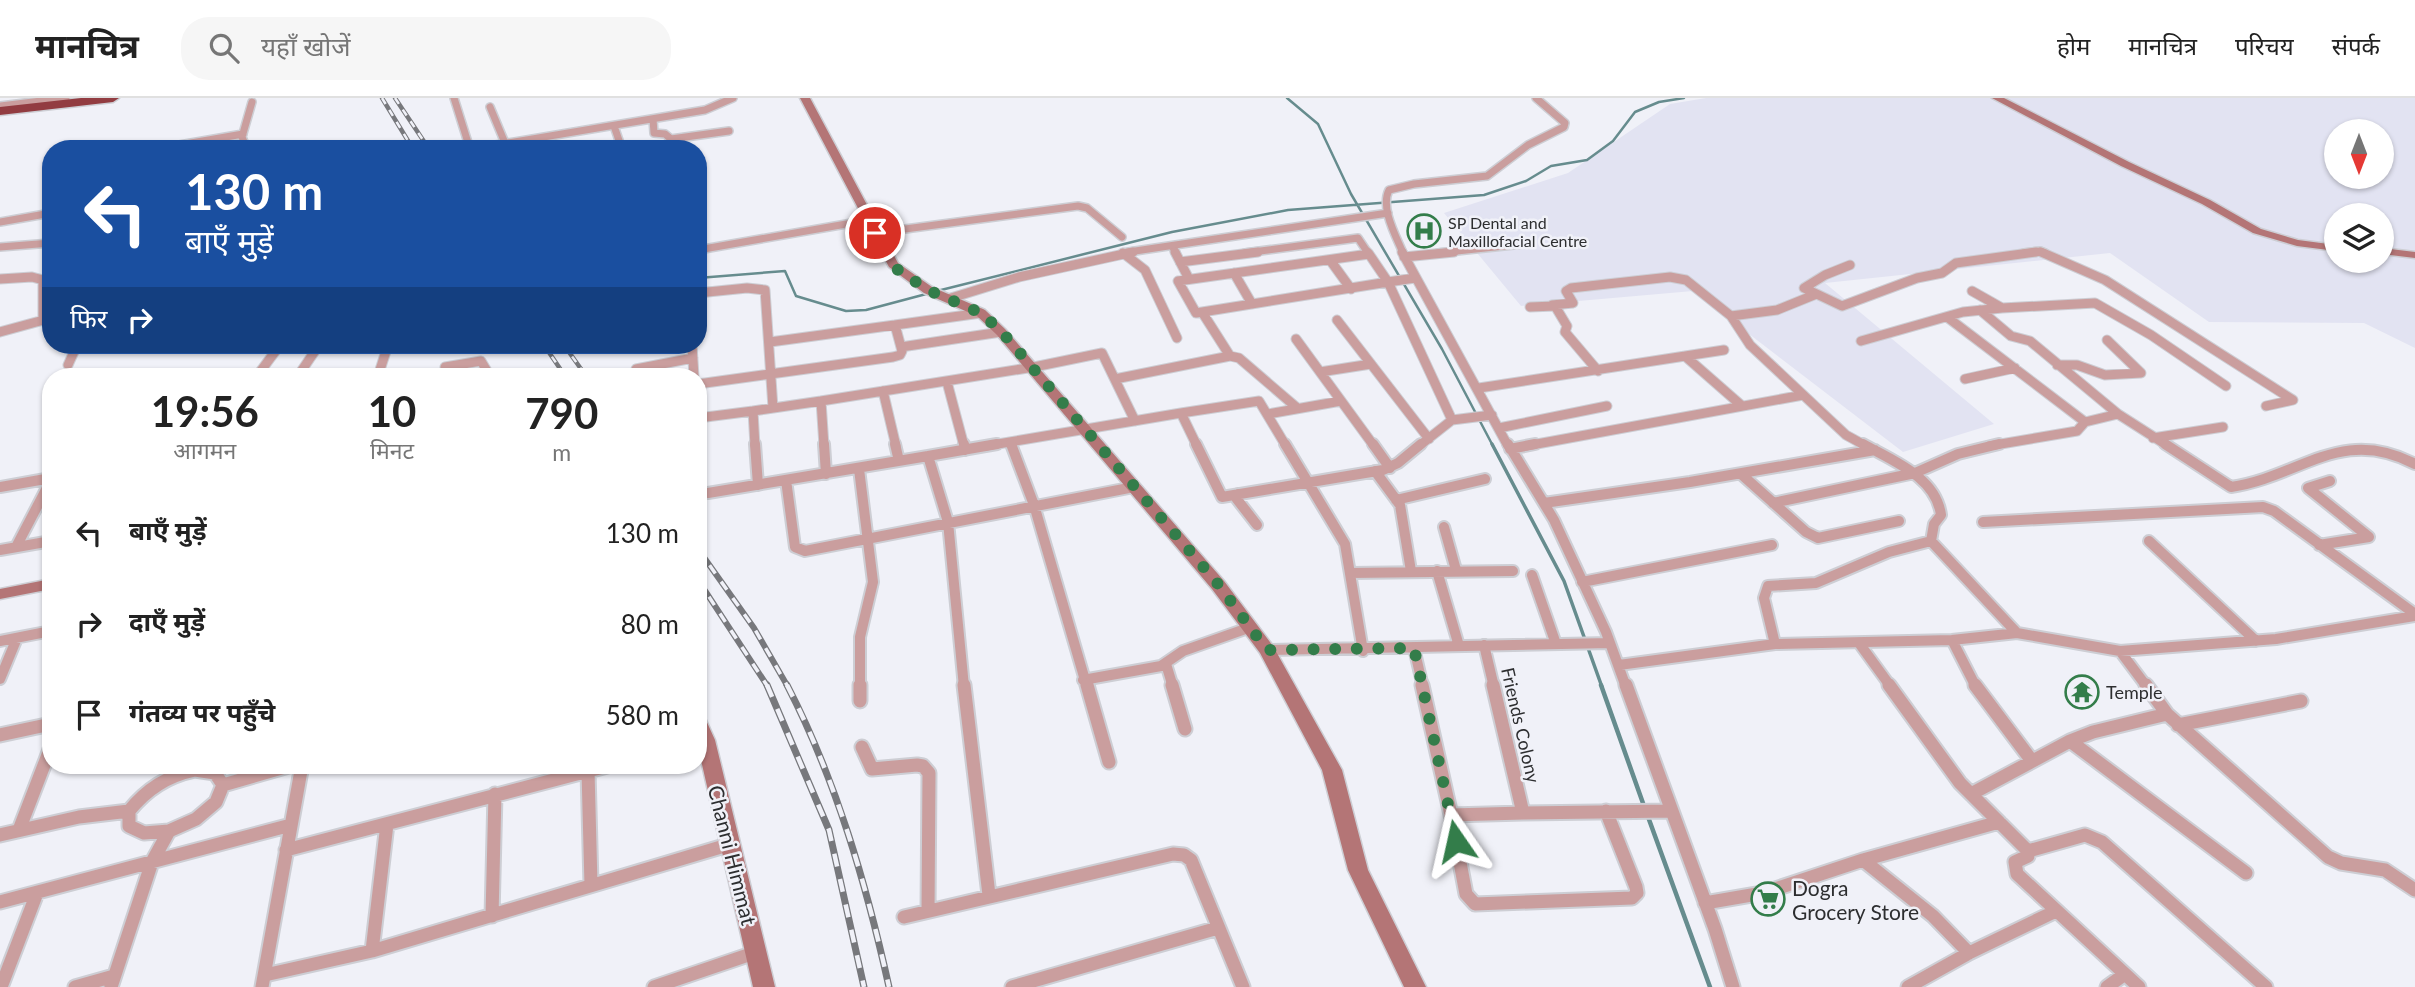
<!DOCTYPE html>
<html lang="hi">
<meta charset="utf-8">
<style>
:root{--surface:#fff;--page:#f6f6f6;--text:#222;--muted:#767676;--line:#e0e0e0}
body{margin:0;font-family:Lato,"Noto Sans Devanagari",sans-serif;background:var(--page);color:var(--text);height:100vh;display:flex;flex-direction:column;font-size:26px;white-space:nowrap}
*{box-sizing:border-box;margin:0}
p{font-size:23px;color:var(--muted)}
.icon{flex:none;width:38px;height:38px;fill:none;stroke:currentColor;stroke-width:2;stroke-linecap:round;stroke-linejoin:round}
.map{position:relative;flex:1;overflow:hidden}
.panel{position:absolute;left:42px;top:270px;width:665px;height:406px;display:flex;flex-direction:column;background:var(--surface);border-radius:28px;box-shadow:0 2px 5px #0004}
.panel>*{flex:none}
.top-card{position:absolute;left:42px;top:42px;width:665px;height:214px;border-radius:28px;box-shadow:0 2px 5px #0004;background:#1a4fa0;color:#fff;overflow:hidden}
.needle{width:46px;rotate:180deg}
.controls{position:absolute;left:2324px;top:21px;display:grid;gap:14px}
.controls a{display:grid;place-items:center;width:70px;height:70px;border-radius:50%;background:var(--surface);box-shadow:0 2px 5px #0004;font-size:35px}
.pin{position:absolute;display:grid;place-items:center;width:60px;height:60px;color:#fff;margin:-30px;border:4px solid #fff;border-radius:50%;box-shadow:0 2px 7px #0007}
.me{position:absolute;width:77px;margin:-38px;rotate:349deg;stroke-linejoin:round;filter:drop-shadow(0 0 5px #0008)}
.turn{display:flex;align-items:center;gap:24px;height:147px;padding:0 28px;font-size:32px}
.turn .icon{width:91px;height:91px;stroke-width:2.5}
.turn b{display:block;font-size:49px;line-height:60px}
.then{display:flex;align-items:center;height:66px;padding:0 28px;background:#0003;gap:14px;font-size:26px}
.eta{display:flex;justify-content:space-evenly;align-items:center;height:119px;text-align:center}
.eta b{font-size:42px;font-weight:700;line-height:49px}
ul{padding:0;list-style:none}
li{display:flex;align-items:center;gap:21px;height:91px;padding:0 28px}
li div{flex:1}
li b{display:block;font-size:26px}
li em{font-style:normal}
header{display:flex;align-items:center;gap:42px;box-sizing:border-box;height:98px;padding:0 35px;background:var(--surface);border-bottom:2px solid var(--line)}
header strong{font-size:33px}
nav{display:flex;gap:38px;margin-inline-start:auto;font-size:24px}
.search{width:490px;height:63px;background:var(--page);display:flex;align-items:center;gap:18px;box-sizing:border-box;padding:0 24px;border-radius:28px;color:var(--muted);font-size:26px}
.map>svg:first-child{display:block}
.built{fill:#e2e3f2;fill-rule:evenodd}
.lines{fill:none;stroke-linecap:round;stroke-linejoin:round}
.stream-far2{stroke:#668c8e;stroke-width:2.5}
.stream-far1{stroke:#668c8e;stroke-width:3.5}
.stream{stroke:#668c8e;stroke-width:4.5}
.street-far3-casing{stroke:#cdced4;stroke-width:10}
.street-far2-casing{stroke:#cdced4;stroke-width:11}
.street-far1-casing{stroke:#cdced4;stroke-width:14}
.street-casing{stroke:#cdced4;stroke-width:17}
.secondary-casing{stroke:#cdced4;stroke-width:3}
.highway-casing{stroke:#cdced4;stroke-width:3}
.street-far3{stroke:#ca9e9e;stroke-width:7}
.street-far2{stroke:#ca9e9e;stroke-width:9}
.street-far1{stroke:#ca9e9e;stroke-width:10}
.street{stroke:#ca9e9e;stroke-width:13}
.secondary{fill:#b47576;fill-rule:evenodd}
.highway{fill:#923c41;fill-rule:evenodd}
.rail-far2-casing{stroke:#77787c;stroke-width:4.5}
.rail-far1-casing{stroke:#77787c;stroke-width:6}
.rail-casing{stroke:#77787c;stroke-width:7}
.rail-far2{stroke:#f0f1f8;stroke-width:2.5;stroke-dasharray:7;stroke-linecap:butt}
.rail-far1{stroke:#f0f1f8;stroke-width:3.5;stroke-dasharray:10;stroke-linecap:butt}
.rail{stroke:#f0f1f8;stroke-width:4.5;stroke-dasharray:13;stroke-linecap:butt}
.route{stroke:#337d4a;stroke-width:12;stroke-dasharray:0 21.6}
.labels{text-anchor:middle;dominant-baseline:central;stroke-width:5;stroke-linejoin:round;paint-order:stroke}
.far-poi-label{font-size:16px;fill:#2d2e30;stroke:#f0f1f8;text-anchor:start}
.poi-label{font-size:18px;fill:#2d2e30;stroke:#f0f1f8;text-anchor:start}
.street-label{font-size:18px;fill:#2d2e30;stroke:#f0f1f8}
.near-street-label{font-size:21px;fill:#2d2e30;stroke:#f0f1f8}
.near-poi-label{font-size:21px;fill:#2d2e30;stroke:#f0f1f8;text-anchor:start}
</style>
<header>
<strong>मानचित्र</strong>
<div class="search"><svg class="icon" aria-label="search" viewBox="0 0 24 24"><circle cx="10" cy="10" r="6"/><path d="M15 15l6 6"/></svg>यहाँ खोजें</div>
<nav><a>होम</a><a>मानचित्र</a><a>परिचय</a><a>संपर्क</a></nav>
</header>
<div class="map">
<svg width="2415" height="889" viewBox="0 0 2415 889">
<rect width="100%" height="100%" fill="#f0f1f8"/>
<path class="built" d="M 1706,0 L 2415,0 L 2415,250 L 2364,225 L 2209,224 L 2110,155 L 1825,185 L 1994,326 L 1903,354 L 1693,193 L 1521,208 L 1444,115 L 1568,75 L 1670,6 ZM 2336,33 L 2382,33 L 2382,79 L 2336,79 ZM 2336,117 L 2382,117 L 2382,163 L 2336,163 Z"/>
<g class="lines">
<path class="stream-far2" d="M 1287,0 L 1318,26 L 1351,96 L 1442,251 L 1493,348
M 698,180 L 785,173 L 796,198 L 846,213 L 866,212 L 930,195
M 937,193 L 1172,134 L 1288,112 L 1484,97 L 1526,83 L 1551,68 L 1587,62 L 1613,43 L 1635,14 L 1659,4 L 1684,0"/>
<path class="stream-far1" d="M 1492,346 L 1564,483 L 1602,589"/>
<path class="stream" d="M 1601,587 L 1644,708
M 1647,716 L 1710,889"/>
<defs>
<path id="street-far3" d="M 454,0 L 470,51
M 0,8 L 66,0
M 490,9 L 505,45
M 653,21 L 654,35 L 665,36 L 671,41 L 729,33
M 614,28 L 622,51
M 168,49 L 243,36
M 247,51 L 242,39 L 252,4
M 472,51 L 705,12 L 733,0
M 0,124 L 51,115
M 875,135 L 1078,108 L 1087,110 L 1122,139
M 1172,148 L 1176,155
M 0,149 L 51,145
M 698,152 L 869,122
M 1122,155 L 1388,115
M 1245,155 L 1358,140 L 1368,155
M 1403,155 C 1396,138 1380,110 1389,92 L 1414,86 L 1487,78 L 1528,47 L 1564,29 L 1565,25 L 1536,0
M 1438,155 L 1523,146
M 2024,155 L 2040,153 L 2045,155"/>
<path id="street-far2" d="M 1175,154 L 1189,181
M 1367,154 L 1369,156
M 1402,154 L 1508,348
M 2041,154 L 2105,182 L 2293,302 L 2266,308
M 1123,155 L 1145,172 L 1177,240
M 1369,156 L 1388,184 L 1196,215 L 1178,183 Z
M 1404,159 L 1454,154
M 1330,162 L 1351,191
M 1180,164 L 1258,154
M 1850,167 L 1825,177 L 1804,190 L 1842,208 L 1917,180 L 1942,175 L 1956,165 L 2036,154
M 1234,175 L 1252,206
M 1415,180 L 1388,184 L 1452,322
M 0,181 L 32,179 L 43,182 L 43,222
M 698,195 L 747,190 L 765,192 L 773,310
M 951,200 L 1019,179 L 1133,154
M 1552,207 L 1573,205 L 1566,193 L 1571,190 L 1670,179 L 1686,182 L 1731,218 L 1750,247 L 1846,337 L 1866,348
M 1530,209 L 1555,208 L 1567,228 L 1565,234 L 1598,273
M 2002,210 L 2095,205 L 2151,237 L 2226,288
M 1980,212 L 2011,238 L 2030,243 L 2118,316 L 2168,348
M 1731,218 L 1777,212 L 1814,197
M 1947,219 L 2085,324
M 1337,222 L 1429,341
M 895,227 L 981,215
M 0,234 L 51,220
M 1296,241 L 1374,348
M 1861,243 L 1963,214 L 2002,210 L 1972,193
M 692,247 L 694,278
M 901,249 L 1001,234
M 1230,258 L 1239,260 L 1296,309
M 1685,258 L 1742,308
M 68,267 L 77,247
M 2057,267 L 2077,267 L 2105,277 L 2141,275 L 2107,242
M 445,269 L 481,263 L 490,278
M 636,271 L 693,260
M 1320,274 L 1371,266
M 257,278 L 280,247
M 298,278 L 319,247
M 378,278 L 388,247
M 1115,281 L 1230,258 L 1202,214
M 1965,281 L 2015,270
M 947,284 L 964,348
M 698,286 L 893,259 L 900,257 L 902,253 L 895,227 L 770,244
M 1479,290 L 1724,252
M 883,293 L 896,348
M 821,303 L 1034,269 L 1102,255 L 1135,323
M 1181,315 L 1259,303 L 1286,348
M 1268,316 L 1341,303
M 698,320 L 753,313
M 1499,330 L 1607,308
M 2153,340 L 2223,329
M 1010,344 L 1012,348
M 755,348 L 753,313 L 821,303 L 824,348
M 986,348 L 1181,315 L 1197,348
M 1419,348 L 1452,322 L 1492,317
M 1526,348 L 1803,297
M 1989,348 L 2077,333 L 2085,324 L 2118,316"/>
<path id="street-far1" d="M 755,346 L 758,387
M 824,346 L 826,376
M 895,346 L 899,363
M 964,346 L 965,352
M 1011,346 L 1034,407 L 1087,589
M 1196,346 L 1222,399 L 1383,372 L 1398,365 L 1421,346
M 1285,346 L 1345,446 L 1363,553
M 1373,346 L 1390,370
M 1508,346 L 1554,422 L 1606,534 L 1626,589
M 2165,346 L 2231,389 C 2300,379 2341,327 2415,366
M 1510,351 L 1535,346
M 859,371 L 873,484 L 860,539 L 860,589
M 1375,373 L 1400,407 L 1411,473
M 1741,376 L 1806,434 L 1818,440 L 1899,423
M 786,382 L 795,449 L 805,453 L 1134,389
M 0,389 L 51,380
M 708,395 L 928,358
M 1238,396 L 1236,400 L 1257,427
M 1396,402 L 1485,381
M 1544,405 L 1690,384 L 1875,352
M 1773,405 L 1915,375 L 1958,356 L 1999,346
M 1983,424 L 2263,409 L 2274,413 L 2415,516
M 1444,429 L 1456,472
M 1931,443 L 2017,535
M 2149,443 L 2256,543
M 2319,447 L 2369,439 L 2308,390 L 2330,383
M 16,449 L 51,382
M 0,452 L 51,443
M 1437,473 L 1459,548
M 1350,475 L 1513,473
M 1532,477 L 1556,546
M 1582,484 L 1772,447
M 1952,542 L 1976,589
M 0,543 L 51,533
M 1859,545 L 1891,589
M 1775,546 L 1764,500 L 1768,488 L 1816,485 L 1889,454 L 1931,443 L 1934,426 L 1941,417 C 1936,379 1893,363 1863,346
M 1484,547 L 1494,589
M 1414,550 L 1423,589
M 1267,552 L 1610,545
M 2120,553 L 2147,589
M 1166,566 L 1173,589
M 1619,567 L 1775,546 L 1952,542 L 2017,535 L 2120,553 L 2276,541 L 2415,518
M 0,581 L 17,540
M 1083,582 L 1161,568 L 1183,553 L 1251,529
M 964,589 L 948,424 L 928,358 L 997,346"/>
<path id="street" d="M 860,587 L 860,603
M 964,587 L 989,797
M 1087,587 L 1109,664
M 1172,587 L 1185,631
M 1422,587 L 1451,717 L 1523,715
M 1493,587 L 1523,715 L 1671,713
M 1626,587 L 1715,831 L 1733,889
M 1889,587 L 1960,685 L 2028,753 L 2028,758 L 2015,764 L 2017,776 L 2139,889
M 1975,587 L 2032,663
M 2146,587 L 2167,616 L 2328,759 L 2341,765 L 2385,772 L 2415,792
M 2178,627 L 2301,603
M 0,637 L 51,626
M 2070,643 L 2093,634 L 2167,616
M 862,649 L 872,671 L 917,667 L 923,668 L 929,675 L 928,813
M 195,672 L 215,675 L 223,687 L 216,704 L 196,721 L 169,733 L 144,735 L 129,728 L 129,713 C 147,691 167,678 195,672 Z
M 588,673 L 591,787
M 223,687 L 292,667
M 1971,696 L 2070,643 L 2246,775
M 1451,717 L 1466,796 L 1475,806 L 1632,800 L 1637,795 L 1636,789 L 1606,713
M 19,732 L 51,649
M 0,737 L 79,719 L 129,713
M 286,752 L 611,667
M 2028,753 L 2085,737 L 2102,744 L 2266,889
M 1863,762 L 1933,818 L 1969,855
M 0,804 L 291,727
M 1705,805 L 1763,795 L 1863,762 L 1999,724
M 492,818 L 495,696
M 904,819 L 1173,756 L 1184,757 L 1191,762 L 1243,889
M 372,853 L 387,726
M 265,877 L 372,853 L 731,746
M 1,889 L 37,795
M 75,889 L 114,878
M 111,889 L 152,764 L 169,733
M 262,889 L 302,667
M 654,889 L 757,854
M 1012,889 L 1218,830
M 1908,889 L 1969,855 L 2056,813
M 2107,889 L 2125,876"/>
<path id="secondary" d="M 800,0 L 810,0 L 898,165 L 932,189 L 985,212 L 1005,231 L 1224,483 L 1273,548 L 1342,672 L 1368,772 L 1426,889 L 1404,889 L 1348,772 L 1322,672 L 1260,555 L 1212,491 L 997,237 L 977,218 L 924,195 L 889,169 Z
M 1992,0 L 2004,0 L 2129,64 L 2210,102 L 2261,131 L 2298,142 L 2336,147 L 2336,153 L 2297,148 L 2253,135 L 2202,106 L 2121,68 Z
M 2382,150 L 2415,154 L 2415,160 L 2382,156 Z
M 51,481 L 51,491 L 0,501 L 0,491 Z
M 698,618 L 705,620 L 715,642 L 775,889 L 753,889 L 698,649 Z"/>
<path id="highway" d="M 81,0 L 119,0 L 113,4 L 0,17 L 0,9 Z"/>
</defs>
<use href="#street-far3" class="street-far3-casing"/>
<use href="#street-far2" class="street-far2-casing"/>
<use href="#street-far1" class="street-far1-casing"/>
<use href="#street" class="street-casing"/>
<use href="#secondary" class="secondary-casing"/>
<use href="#highway" class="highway-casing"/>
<use href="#street-far3" class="street-far3"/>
<use href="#street-far2" class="street-far2"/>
<use href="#street-far1" class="street-far1"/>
<use href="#street" class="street"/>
<use href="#secondary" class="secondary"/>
<use href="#highway" class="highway"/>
<defs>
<path id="rail-far2" d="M 382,0 L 413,51
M 395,0 L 429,51
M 544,247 L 565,278
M 564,247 L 586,278"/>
<path id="rail-far1" d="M 698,451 L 754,530 L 788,589
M 698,482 L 768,589"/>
<path id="rail" d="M 767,587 L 829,732 L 864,889
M 787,587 C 836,682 866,785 889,889"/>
</defs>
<use href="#rail-far2" class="rail-far2-casing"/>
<use href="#rail-far1" class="rail-far1-casing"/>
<use href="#rail" class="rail-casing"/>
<use href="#rail-far2" class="rail-far2"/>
<use href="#rail-far1" class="rail-far1"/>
<use href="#rail" class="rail"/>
</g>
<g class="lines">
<path class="route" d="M 875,135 L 898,172 L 928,192 L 981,215 L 1002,234 L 1218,486 L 1267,552 L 1414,550 L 1456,743"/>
</g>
<defs>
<symbol id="hospital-ring" viewBox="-11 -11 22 22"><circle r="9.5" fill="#f0f1f8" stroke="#337d4a" stroke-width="1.5"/><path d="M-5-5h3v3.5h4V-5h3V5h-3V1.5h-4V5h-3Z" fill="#337d4a"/></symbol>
<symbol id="temple-ring" viewBox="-11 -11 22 22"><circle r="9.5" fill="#f0f1f8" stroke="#337d4a" stroke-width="1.5"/><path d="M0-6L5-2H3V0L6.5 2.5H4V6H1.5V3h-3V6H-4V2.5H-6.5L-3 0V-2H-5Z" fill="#337d4a"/></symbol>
<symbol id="supermarket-ring" viewBox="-11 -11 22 22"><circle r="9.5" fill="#f0f1f8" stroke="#337d4a" stroke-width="1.5"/><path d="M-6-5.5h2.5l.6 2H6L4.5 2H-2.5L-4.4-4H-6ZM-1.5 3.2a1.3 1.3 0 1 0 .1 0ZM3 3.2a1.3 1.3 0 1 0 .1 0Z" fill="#337d4a"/></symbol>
</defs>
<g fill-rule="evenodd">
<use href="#hospital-ring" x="1405" y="114" width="38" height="38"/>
<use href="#temple-ring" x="2063" y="575" width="38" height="38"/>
<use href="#supermarket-ring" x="1749" y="782" width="38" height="38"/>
</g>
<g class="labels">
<g class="far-poi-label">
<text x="1448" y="124">SP Dental and<tspan x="1448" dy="18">Maxillofacial Centre</tspan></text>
</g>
<g class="poi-label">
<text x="2106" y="594">Temple</text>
</g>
<g class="street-label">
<text transform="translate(1521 627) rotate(77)">Friends Colony</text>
</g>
<g class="near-street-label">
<text transform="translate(733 757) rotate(76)">Channi Himmat</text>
</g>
<g class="near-poi-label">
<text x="1792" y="789">Dogra<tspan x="1792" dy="24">Grocery Store</tspan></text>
</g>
</g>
</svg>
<div class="controls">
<a><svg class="needle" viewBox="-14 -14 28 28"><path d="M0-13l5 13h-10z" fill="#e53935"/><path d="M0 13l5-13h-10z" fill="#767676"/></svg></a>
<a><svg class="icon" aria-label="layers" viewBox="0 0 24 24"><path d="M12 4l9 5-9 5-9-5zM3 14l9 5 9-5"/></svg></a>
</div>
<div class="pin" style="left:875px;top:135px;background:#d93025"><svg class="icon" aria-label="arrive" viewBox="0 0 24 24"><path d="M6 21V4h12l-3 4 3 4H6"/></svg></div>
<svg class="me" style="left:1456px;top:743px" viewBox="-20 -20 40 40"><path d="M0-17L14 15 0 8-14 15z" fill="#337d4a" stroke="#fff" stroke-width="4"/></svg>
<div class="top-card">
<div class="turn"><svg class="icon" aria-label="left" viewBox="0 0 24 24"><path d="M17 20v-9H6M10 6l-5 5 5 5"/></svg><div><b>130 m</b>बाएँ मुड़ें</div></div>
<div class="then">फिर<svg class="icon" aria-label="right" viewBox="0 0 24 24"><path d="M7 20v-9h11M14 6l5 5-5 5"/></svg></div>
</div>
<section class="panel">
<div class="eta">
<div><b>19:56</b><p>आगमन</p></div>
<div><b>10</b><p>मिनट</p></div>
<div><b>790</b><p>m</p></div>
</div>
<ul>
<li><svg class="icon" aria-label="left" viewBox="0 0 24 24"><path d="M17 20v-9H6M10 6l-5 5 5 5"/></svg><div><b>बाएँ मुड़ें</b></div><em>130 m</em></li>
<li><svg class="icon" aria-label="right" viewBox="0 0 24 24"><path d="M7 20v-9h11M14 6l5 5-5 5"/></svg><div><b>दाएँ मुड़ें</b></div><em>80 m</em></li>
<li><svg class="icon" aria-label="arrive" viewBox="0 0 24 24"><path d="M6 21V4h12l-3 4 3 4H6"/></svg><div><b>गंतव्य पर पहुँचे</b></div><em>580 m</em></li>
</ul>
</section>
</div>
